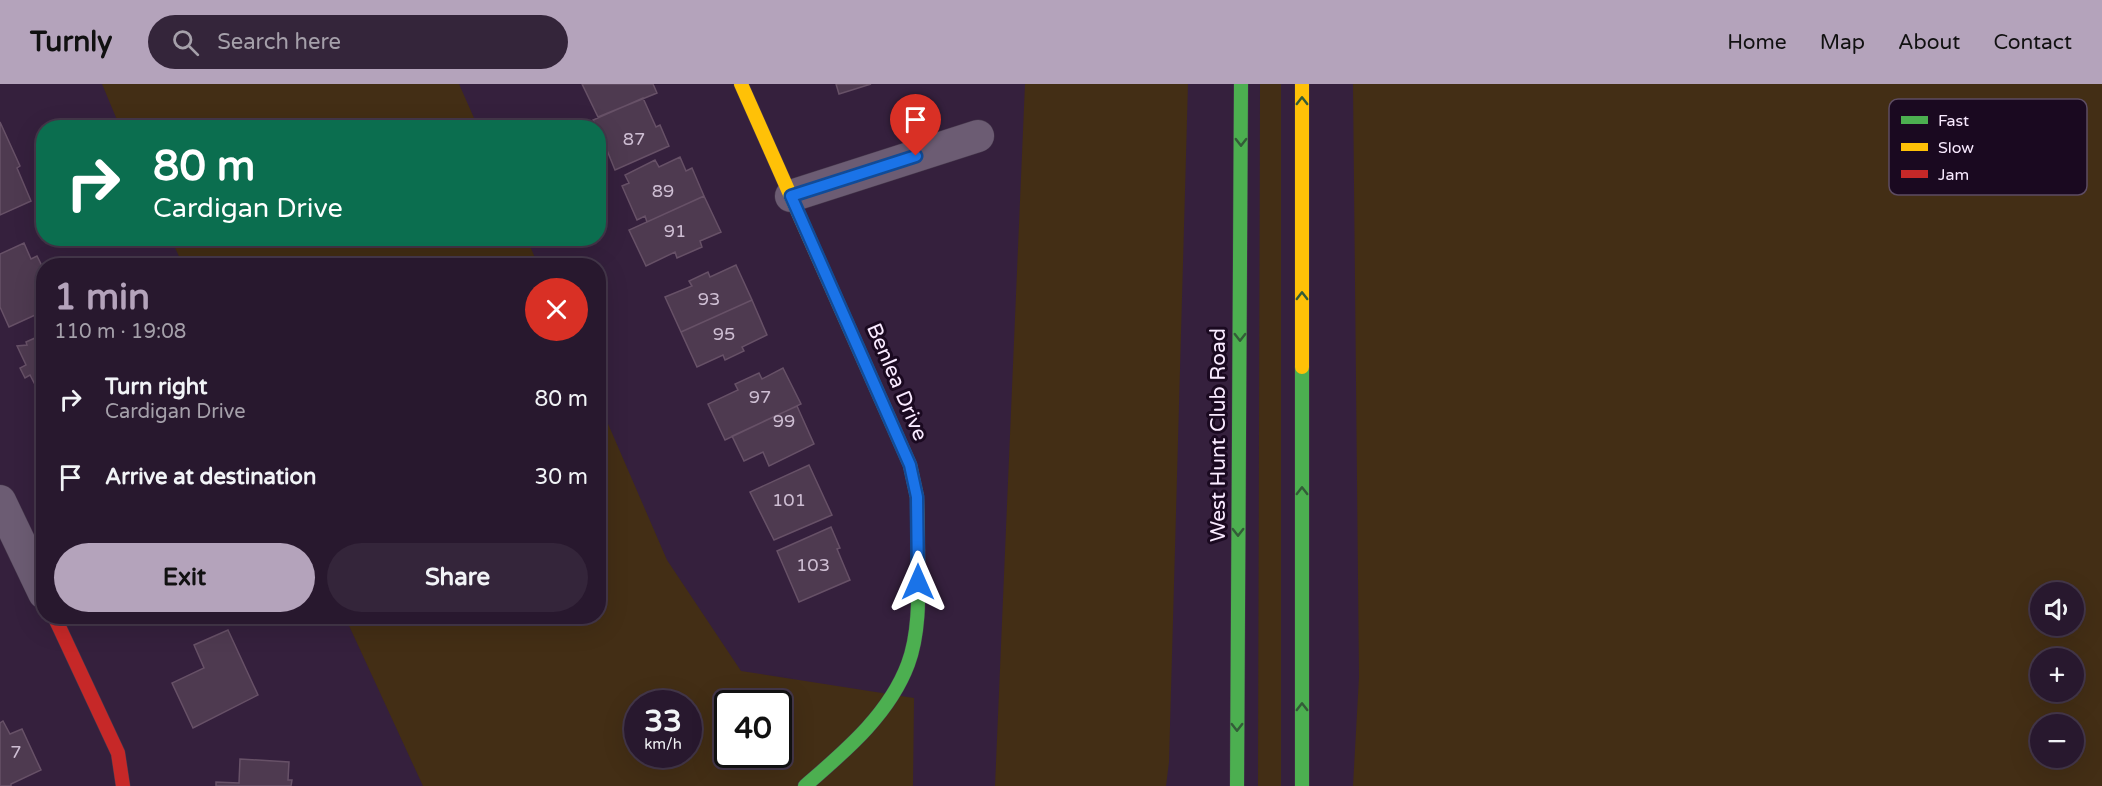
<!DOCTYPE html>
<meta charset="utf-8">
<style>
:root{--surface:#28182e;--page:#34253a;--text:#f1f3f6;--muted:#a5a0aa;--line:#44374a;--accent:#b4a3bb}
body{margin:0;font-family:"Varela Round",sans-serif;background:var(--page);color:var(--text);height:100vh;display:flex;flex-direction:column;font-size:22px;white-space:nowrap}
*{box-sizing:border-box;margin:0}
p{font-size:20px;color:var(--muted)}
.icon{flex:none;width:33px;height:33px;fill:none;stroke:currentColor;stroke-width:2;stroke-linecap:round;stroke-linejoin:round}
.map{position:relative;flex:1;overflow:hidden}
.side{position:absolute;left:36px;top:174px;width:570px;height:366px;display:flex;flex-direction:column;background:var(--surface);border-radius:24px;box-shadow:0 6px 24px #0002,0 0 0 2px var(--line)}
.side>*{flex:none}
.guide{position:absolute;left:36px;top:36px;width:570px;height:126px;border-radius:24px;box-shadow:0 6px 24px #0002,0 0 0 2px var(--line);background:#0b6e4f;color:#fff;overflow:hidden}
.tools{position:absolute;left:2030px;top:498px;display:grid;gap:12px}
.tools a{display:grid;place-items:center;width:54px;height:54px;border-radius:50%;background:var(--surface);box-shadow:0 6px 24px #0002,0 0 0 2px var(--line);font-size:30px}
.speed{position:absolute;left:624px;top:606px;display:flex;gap:12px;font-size:30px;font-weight:700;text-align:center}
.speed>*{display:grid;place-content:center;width:78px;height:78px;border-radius:50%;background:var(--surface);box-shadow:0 6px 24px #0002,0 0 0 2px var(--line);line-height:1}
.speed small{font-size:15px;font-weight:400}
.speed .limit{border:3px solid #111;border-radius:9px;background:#fff;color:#111}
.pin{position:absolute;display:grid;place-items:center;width:51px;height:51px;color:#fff;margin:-62px -26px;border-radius:50% 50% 50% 0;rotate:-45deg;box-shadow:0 0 6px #0007}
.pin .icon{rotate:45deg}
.me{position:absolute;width:66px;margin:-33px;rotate:0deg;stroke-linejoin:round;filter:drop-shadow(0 0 4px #0008)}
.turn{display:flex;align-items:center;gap:21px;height:126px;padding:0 18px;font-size:27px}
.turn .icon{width:78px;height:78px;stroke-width:2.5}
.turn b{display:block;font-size:42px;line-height:51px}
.round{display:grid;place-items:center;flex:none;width:63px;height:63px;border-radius:32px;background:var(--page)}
.head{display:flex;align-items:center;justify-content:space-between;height:102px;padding:0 18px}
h1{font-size:36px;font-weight:700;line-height:45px;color:var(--accent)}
.cta{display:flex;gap:12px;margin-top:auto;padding:12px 18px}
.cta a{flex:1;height:69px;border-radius:36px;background:var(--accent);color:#111;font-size:24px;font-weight:700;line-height:69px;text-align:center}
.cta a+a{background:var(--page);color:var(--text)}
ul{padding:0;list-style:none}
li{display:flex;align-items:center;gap:18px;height:78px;padding:0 18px}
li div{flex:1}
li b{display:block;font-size:22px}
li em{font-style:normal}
header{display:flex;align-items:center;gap:36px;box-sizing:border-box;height:84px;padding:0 30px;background:var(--accent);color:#111}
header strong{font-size:28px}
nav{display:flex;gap:33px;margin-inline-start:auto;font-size:21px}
.search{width:420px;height:54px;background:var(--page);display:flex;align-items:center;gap:15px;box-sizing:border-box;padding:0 21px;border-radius:33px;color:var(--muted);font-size:22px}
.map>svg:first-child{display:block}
.green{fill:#432e15;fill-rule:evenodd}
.building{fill:#4e3a50;stroke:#675167;stroke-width:1.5}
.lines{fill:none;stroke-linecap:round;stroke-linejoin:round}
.street-casing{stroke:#47394d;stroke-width:33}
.fast-casing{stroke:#47394d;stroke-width:15}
.slow-casing{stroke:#47394d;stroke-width:15}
.jam-casing{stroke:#47394d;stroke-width:15}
.street{stroke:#6c5c73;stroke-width:32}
.fast{stroke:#4caf50;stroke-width:14}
.slow{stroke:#ffc107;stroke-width:14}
.jam{stroke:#c62828;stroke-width:14}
.oneway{stroke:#335c38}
.route-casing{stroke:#114b97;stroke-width:15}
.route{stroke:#1a73e8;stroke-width:10}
.labels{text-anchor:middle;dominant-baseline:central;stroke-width:6;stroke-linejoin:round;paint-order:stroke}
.number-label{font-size:18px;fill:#cebed3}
.street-label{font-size:21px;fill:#f9eaff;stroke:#1a0920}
.key{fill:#1a0920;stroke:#5d4c63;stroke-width:1.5}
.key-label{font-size:16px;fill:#f9eaff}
</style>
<header>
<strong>Turnly</strong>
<div class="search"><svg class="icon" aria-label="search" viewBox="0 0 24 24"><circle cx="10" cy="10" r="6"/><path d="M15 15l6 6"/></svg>Search here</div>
<nav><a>Home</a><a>Map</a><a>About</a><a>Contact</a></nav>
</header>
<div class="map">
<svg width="2102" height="702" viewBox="0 0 2102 702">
<rect width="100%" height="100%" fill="#35203d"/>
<path class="green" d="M 102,0 L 459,0 L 478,43 L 120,43 Z
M 1025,0 L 1188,0 L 1169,678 L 1166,702 L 995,702 Z
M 1260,0 L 1281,0 L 1281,702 L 1258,702 Z
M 1353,0 L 2102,0 L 2102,702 L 1353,702 L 1359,593 ZM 2073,508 L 2073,542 L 2040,542 L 2040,508 ZM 2073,574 L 2073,608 L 2040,608 L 2040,574 ZM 2073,640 L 2073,674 L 2040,674 L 2040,640 Z
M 171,155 L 527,155 L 538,181 L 183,181 Z
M 599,319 L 667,476 L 741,587 L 914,614 L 913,702 L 423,702 L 345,533 L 598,532 ZM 638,620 L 688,620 L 688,670 L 638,670 ZM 728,620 L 778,620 L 778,670 L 728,670 Z"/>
<path class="building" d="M 582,0 L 653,0 L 657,9 L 598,33 Z
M 836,0 L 871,0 L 839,10 Z
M 643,14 L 656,43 L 660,41 L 669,62 L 615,86 L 598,44 L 593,36 Z
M 0,38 L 20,82 L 17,84 L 31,117 L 0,131 Z
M 680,73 L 686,87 L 692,84 L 704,112 L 647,138 L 645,132 L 637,136 L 622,102 L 629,99 L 625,91 L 655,76 L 659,83 Z
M 704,112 L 721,148 L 700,157 L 702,163 L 677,174 L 675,168 L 646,182 L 629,146 Z
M 24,159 L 31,175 L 37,172 L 44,186 L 44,227 L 9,243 L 0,223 L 0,170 Z
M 736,181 L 752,216 L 681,248 L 665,213 L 692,202 L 689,197 L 708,188 L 710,193 Z
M 752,216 L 767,251 L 742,263 L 744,267 L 725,276 L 723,271 L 697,283 L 681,248 Z
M 44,250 L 44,318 L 30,291 L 25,294 L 20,284 L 26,281 L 17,262 L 27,261 L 26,258 Z
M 783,284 L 801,320 L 725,356 L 708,320 L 738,306 L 735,300 L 759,289 L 762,295 Z
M 797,322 L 814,360 L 769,382 L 763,368 L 744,377 L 732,352 Z
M 809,381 L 832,431 L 774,456 L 750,408 Z
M 831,443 L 840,464 L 837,465 L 850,496 L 799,518 L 777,467 Z
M 228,546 L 258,611 L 193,644 L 172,599 L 204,584 L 194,561 Z
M 3,637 L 10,650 L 22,645 L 41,686 L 11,700 L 11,702 L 0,702 L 0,639 Z
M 240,675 L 289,678 L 288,696 L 292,696 L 291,702 L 216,702 L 216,698 L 239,699 Z"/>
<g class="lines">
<defs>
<path id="street" d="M 791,112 L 978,52
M 0,417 L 44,509"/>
<path id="fast" d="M 1302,283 L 1302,702
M 805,702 C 844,668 889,631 908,580 C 921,545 918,502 918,466
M 1237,702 L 1241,0"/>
<path id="slow" d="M 741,0 L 910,381 L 917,413 L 918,466
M 1302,0 L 1302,283"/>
<path id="jam" d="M 54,532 L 118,669 L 123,702"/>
</defs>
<use href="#street" class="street-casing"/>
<use href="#fast" class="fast-casing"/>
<use href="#slow" class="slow-casing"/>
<use href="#jam" class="jam-casing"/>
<use href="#street" class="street"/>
<use href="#fast" class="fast"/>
<use href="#slow" class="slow"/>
<use href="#jam" class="jam"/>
</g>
<defs><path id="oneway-chevron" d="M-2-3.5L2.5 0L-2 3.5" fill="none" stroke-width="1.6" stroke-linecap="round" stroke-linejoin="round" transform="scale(1.5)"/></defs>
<g class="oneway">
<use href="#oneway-chevron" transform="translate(1302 17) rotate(-90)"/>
<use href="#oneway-chevron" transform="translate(1241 58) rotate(90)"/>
<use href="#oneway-chevron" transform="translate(1302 212) rotate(-90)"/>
<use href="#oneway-chevron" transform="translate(1240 253) rotate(90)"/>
<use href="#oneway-chevron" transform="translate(1302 407) rotate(-90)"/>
<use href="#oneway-chevron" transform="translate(1238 448) rotate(90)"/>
<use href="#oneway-chevron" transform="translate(1302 623) rotate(-90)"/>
<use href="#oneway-chevron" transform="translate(1237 643) rotate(90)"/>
</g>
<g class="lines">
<defs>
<path id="route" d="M 916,72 L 791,112 L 910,381 L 917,413 L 918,498"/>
</defs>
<use href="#route" class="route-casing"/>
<use href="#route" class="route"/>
</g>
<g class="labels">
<g class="number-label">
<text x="634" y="55">87</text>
<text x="663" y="107">89</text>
<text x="675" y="147">91</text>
<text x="709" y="215">93</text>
<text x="724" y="250">95</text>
<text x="760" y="313">97</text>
<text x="784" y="337">99</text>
<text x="789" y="416">101</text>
<text x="813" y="481">103</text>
<text x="16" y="668">7</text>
</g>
<g class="street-label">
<text transform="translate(897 298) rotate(67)">Benlea Drive</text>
<text transform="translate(1218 351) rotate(-90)">West Hunt Club Road</text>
</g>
</g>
<rect x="1889" y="15" width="198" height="96" rx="9" class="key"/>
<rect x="1901" y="32" width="27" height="8" fill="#4caf50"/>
<rect x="1901" y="59" width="27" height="8" fill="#ffc107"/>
<rect x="1901" y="86" width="27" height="8" fill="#c62828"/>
<g class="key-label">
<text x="1938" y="42">Fast</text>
<text x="1938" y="69">Slow</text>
<text x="1938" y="96">Jam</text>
</g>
</svg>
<div class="tools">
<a><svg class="icon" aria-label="sound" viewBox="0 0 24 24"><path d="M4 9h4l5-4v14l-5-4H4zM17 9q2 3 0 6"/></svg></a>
<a>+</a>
<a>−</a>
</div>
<div class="speed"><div>33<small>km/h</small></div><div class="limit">40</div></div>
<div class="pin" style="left:916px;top:72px;background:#d93025"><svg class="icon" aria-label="arrive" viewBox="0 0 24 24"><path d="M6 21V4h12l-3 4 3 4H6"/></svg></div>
<svg class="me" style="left:918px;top:498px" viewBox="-20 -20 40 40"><path d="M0-17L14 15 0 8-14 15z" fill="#1a73e8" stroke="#fff" stroke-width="4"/></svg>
<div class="guide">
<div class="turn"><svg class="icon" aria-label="right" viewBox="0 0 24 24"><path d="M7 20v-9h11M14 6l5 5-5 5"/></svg><div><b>80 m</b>Cardigan Drive</div></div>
</div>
<section class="side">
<div class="head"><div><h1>1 min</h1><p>110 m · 19:08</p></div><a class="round" style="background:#d93025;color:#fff"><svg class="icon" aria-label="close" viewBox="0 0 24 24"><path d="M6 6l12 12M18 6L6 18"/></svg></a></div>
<ul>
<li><svg class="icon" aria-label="right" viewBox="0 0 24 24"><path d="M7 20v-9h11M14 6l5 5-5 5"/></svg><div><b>Turn right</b><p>Cardigan Drive</p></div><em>80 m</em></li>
<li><svg class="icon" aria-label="arrive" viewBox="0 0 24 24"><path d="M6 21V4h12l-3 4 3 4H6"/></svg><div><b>Arrive at destination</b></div><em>30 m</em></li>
</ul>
<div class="cta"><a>Exit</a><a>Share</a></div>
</section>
</div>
